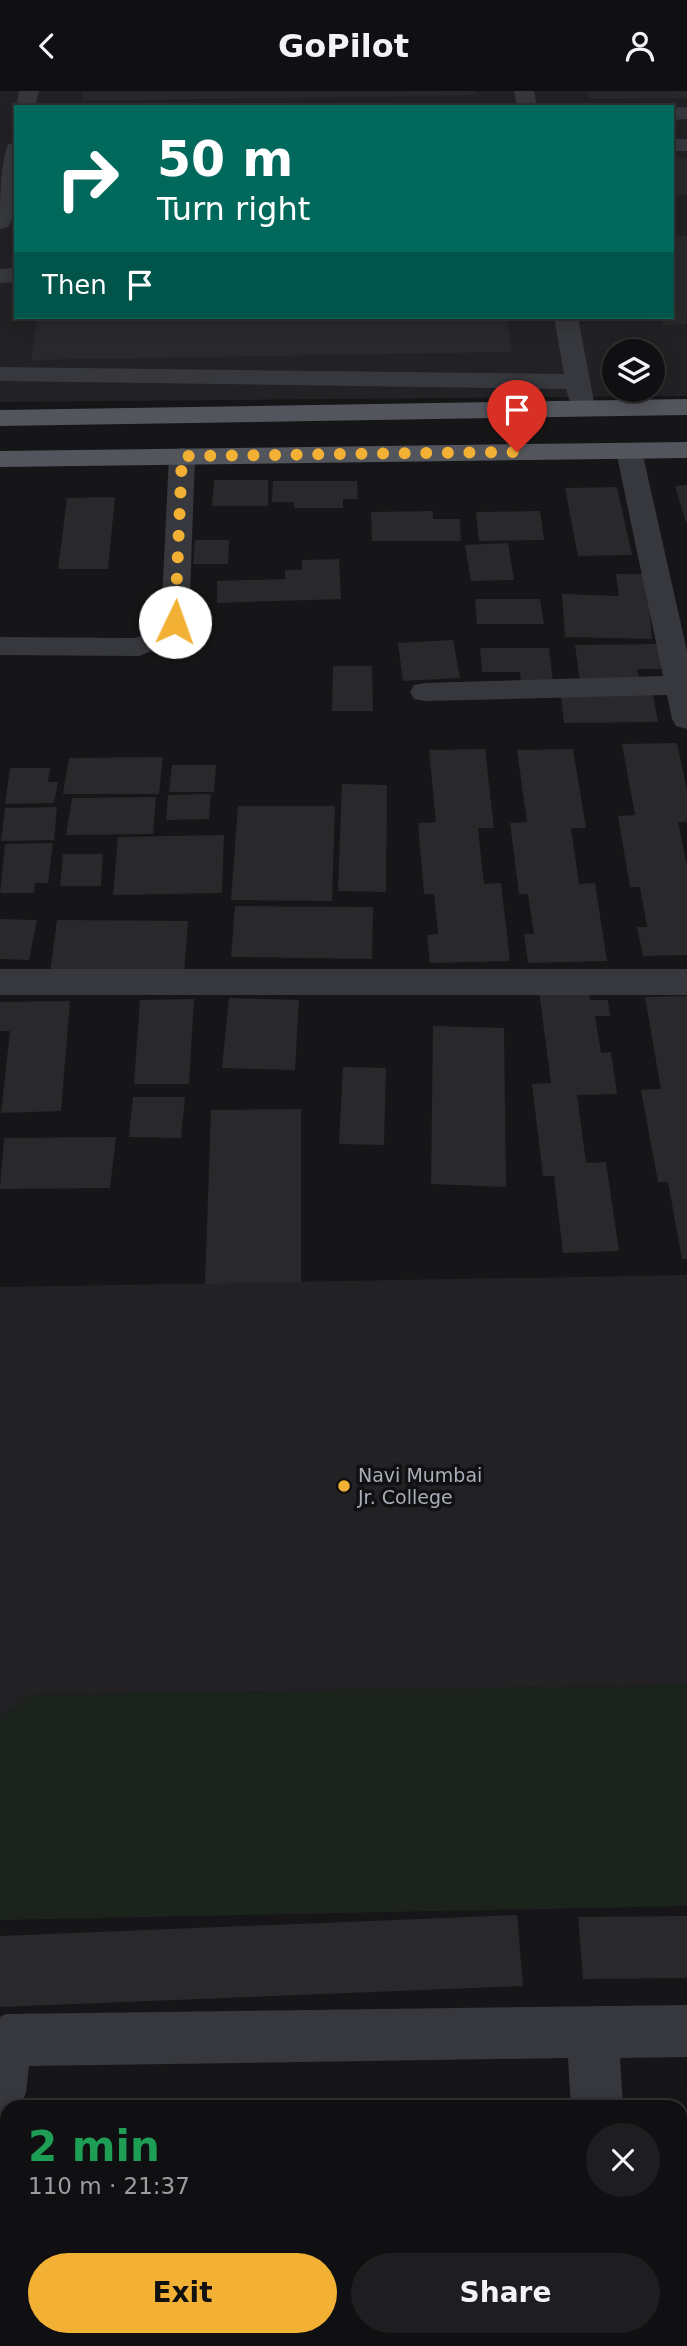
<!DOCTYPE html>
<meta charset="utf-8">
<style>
:root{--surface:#101012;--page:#1e1e20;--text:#f1f3f6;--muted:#9c9d9f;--line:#303032;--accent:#f2b134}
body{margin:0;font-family:"DejaVu Sans",sans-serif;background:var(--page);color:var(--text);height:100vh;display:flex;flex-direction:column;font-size:26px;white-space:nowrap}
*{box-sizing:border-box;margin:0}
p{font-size:23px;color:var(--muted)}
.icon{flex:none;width:38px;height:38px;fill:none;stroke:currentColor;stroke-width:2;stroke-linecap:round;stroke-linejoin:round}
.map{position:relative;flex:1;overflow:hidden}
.panel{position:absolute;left:0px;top:2009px;width:688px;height:247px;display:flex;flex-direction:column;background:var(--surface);border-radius:21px 21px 0 0;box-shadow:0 4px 18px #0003,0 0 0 2px var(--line)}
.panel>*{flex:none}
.guide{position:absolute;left:14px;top:14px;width:660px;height:214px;border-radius:0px;box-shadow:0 4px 18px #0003,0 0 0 2px var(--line);background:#00695c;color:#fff;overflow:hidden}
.controls{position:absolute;left:602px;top:248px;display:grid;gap:14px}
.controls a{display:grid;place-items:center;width:63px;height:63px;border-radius:50%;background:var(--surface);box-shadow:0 4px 18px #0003,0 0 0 2px var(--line);font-size:35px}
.pin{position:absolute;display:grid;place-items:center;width:60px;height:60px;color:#fff;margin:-72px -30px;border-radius:50% 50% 50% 0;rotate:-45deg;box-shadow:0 0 7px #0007}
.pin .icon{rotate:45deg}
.me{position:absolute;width:77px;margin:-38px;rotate:3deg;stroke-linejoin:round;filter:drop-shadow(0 0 5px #0008)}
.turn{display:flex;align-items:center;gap:24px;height:147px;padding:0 28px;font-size:32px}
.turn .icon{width:91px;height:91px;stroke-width:2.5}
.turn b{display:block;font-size:49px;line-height:60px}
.then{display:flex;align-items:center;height:66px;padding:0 28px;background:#0003;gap:14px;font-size:26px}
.round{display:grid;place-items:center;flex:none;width:74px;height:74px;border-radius:37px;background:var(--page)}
.overview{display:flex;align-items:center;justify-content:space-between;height:119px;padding:0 28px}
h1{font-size:42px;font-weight:600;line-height:52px;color:#1e9e55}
.button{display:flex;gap:14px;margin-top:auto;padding:14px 28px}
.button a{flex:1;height:80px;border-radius:42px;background:var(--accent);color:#111;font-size:28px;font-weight:600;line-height:80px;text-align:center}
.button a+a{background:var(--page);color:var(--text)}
header{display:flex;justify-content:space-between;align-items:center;height:91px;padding:0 28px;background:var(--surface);font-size:32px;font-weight:600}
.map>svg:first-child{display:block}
.built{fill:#222225;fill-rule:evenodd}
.green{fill:#1c231d}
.building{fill:#29292c}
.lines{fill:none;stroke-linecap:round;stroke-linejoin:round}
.minor{fill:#37383d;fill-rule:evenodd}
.major{fill:#53555c;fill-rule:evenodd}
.route{stroke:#f2b134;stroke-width:12;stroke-dasharray:0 21.6}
.poi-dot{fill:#f2b134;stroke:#111113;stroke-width:2.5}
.labels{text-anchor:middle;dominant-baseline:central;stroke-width:7;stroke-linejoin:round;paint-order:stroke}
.poi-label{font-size:19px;fill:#a8adb8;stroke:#111113;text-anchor:start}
</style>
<header><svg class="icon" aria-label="back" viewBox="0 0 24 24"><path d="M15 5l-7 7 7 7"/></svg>GoPilot<svg class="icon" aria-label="person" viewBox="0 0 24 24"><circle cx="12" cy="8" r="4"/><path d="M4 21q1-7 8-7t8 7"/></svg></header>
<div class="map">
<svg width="687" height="2255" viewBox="0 0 687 2255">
<rect width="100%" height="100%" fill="#161618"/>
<path class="built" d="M 0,0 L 687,0 L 687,305 L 0,311 ZM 16,16 L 672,16 L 672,226 L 16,226 ZM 614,261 L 653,261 L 653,299 L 614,299 Z
M 687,1184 L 687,1594 L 30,1604 L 0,1628 L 0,1196 Z"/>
<path class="green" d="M 687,1594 L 687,1815 L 0,1829 L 0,1628 L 30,1604 Z"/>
<path class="building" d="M 83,0 L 475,0 L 475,4 L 82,10 Z
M 588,0 L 687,0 L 687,7 L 590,8 Z
M 672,67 L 687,67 L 687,104 L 672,104 Z
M 672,145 L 687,145 L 687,233 L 662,234 L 661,226 L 672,226 Z
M 37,226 L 507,226 L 512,261 L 31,269 Z
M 214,389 L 268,389 L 268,415 L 212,415 Z
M 273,390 L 357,390 L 358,408 L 343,408 L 343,417 L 294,417 L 294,411 L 272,411 Z
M 687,394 L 687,431 L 686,432 L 675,395 Z
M 617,396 L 632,464 L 578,465 L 565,397 Z
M 115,406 L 108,478 L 58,478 L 67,407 Z
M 433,420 L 433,428 L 460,428 L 461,450 L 372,450 L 371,421 Z
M 540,420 L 544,449 L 479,450 L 476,421 Z
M 195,449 L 229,449 L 228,473 L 193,473 Z
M 508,452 L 514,489 L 471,490 L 465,454 Z
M 339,468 L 341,508 L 217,512 L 217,490 L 285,488 L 285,479 L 302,479 L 302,469 Z
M 616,483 L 646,483 L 652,548 L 565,546 L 562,503 L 619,505 Z
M 475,508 L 540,508 L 544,533 L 477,533 Z
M 453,549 L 460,587 L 403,590 L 398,552 Z
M 660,553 L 665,578 L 637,578 L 640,590 L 580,590 L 575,554 Z
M 480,557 L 549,557 L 553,591 L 521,591 L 520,581 L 482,581 Z
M 333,575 L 372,575 L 373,620 L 332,620 Z
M 653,604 L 658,631 L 564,632 L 561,605 Z
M 677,652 L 687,699 L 687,731 L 678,731 L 687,775 L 687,864 L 643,865 L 637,836 L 647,836 L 640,796 L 630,796 L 618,725 L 635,724 L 622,653 Z
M 485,658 L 494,737 L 478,737 L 484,793 L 501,792 L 510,870 L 430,872 L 427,844 L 438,843 L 434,803 L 424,803 L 418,732 L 436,731 L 429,659 Z
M 573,658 L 586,737 L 571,737 L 579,793 L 595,792 L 607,870 L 528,872 L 524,843 L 534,843 L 528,803 L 519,803 L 510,732 L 527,731 L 517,659 Z
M 163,666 L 159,703 L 63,703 L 69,667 Z
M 172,674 L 216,674 L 214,701 L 169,701 Z
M 10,677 L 50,677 L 48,691 L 58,691 L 54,712 L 5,713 Z
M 342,693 L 387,694 L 386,801 L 338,800 Z
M 211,703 L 209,728 L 166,729 L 168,704 Z
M 156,706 L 153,743 L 66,744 L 72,707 Z
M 238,715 L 335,715 L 332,810 L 231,809 Z
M 57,716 L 54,749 L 1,750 L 5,717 Z
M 224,744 L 222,802 L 113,804 L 118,746 Z
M 53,752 L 48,792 L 35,792 L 34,802 L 0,802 L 5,753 Z
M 63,763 L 103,763 L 101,795 L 60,795 Z
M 235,815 L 373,816 L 372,868 L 231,866 Z
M 0,828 L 37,829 L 29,869 L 0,868 Z
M 57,829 L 188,830 L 184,883 L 50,882 Z
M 589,899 L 590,909 L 608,909 L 610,925 L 595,925 L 601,962 L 611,961 L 617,1003 L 577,1004 L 586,1072 L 606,1071 L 619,1160 L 563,1162 L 554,1085 L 543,1085 L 532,993 L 551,992 L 539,900 Z
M 687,905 L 687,1168 L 682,1168 L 668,1091 L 658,1091 L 641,999 L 661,998 L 645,906 Z
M 229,907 L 299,909 L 295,979 L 222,977 Z
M 194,908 L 189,993 L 134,993 L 140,909 Z
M 70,910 L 61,1020 L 1,1022 L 10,940 L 0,940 L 0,911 Z
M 433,935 L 504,937 L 506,1096 L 431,1093 Z
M 343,976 L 386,977 L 384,1054 L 339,1053 Z
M 133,1006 L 185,1006 L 181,1047 L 129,1046 Z
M 301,1018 L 301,1191 L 205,1193 L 211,1019 Z
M 116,1046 L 110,1097 L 0,1098 L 4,1047 Z
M 517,1824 L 523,1895 L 0,1916 L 0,1845 Z
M 687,1825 L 687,1887 L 583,1888 L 578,1826 Z
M 681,2040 L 687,2040 L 687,2255 L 638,2255 L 637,2249 L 681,2249 Z"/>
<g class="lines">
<path class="minor" d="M 19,0 L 39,0 L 35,16 L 16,18 Z
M 514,0 L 534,0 L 537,16 L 517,16 Z
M 687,16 L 687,28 L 672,29 L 672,17 Z
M 672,48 L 687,48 L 687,60 L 672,60 Z
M 16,52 C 16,76 23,115 8,136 L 0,138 C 0,112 0,75 8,53 Z
M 16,177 L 16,191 L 0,192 L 0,178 Z
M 554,226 L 578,226 L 595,316 L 591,321 L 582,324 L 573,321 L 566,298 L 0,290 L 0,276 L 564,283 Z
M 629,352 L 638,354 L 642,360 L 687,560 L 687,638 L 676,635 L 672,628 L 667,604 L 425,610 L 414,608 L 410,601 L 414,594 L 425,592 L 663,585 L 616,360 L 620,354 Z
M 182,357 L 191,359 L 195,365 L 189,531 L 174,551 L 139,565 L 0,564 L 0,546 L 135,547 L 154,539 L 161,530 L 169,365 L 173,359 Z
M 0,878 L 687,878 L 687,904 L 0,904 Z
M 687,1914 L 687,1966 L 620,1967 L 623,2016 L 571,2016 L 568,1967 L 29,1975 L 26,2002 L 20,2016 L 7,2016 L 7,2025 L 0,2028 L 0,1926 L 6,1923 Z
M 586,2249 L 642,2249 L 642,2255 L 586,2255 Z"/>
<path class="major" d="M 687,308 L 687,324 L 0,335 L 0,319 Z
M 687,351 L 687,367 L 0,376 L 0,360 Z"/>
</g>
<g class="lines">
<path class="route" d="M 175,531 L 182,365 L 517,361"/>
</g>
<circle class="poi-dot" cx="344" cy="1395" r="7"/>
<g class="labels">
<g class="poi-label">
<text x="358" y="1384">Navi Mumbai<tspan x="358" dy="22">Jr. College</tspan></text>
</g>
</g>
</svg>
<div class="controls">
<a><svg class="icon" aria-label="layers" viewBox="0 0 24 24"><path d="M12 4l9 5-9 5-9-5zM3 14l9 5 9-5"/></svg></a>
</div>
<div class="pin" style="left:517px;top:361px;background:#d93025"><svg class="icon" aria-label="arrive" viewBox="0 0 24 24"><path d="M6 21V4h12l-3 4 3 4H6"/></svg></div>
<svg class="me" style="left:175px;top:531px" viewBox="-20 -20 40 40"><circle r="19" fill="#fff"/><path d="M0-13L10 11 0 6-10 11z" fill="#f2b134"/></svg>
<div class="guide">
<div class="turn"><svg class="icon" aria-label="right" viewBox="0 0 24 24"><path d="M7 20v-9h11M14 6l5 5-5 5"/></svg><div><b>50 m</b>Turn right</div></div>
<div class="then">Then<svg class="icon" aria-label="arrive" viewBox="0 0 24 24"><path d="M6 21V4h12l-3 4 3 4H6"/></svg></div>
</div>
<section class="panel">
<div class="overview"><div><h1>2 min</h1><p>110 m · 21:37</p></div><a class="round"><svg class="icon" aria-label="close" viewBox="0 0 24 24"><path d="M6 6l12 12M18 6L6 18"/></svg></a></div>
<div class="button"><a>Exit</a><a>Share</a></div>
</section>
</div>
